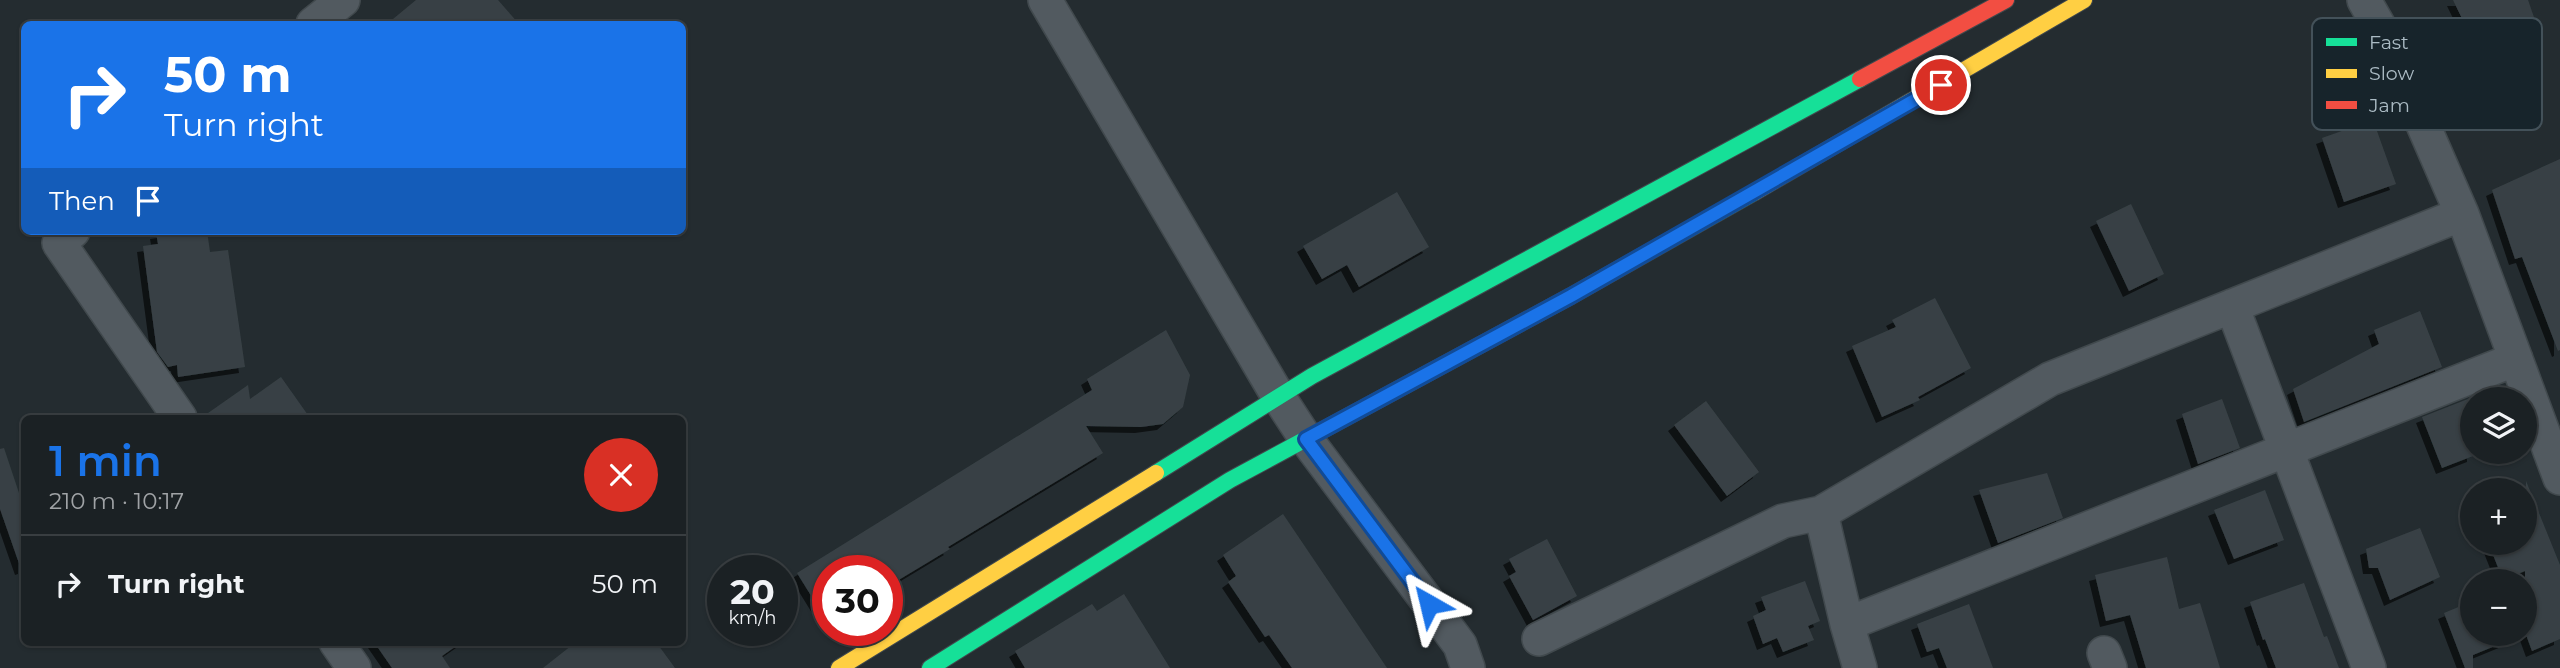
<!DOCTYPE html>
<meta charset="utf-8">
<style>
:root{--surface:#1b2124;--page:#24292c;--text:#f1f3f6;--muted:#a0a3a6;--line:#393e41;--accent:#1a73e8}
body{margin:0;font-family:Montserrat,sans-serif;background:var(--page);color:var(--text);height:100vh;display:flex;flex-direction:column;font-size:26px;white-space:nowrap}
*{box-sizing:border-box;margin:0}
p{font-size:23px;color:var(--muted)}
.icon{flex:none;width:38px;height:38px;fill:none;stroke:currentColor;stroke-width:2;stroke-linecap:round;stroke-linejoin:round}
.map{position:relative;flex:1;overflow:hidden}
.sheet{position:absolute;left:21px;top:415px;width:665px;height:231px;display:flex;flex-direction:column;background:var(--surface);border-radius:10px;box-shadow:0 2px 5px #0004,0 0 0 2px var(--line)}
.sheet>*{flex:none}
.guide{position:absolute;left:21px;top:21px;width:665px;height:214px;border-radius:10px;box-shadow:0 2px 5px #0004,0 0 0 2px var(--line);background:#1a73e8;color:#fff;overflow:hidden}
.fabs{position:absolute;left:2460px;top:387px;display:grid;gap:14px}
.fabs a{display:grid;place-items:center;width:77px;height:77px;border-radius:50%;background:var(--surface);box-shadow:0 2px 5px #0004,0 0 0 2px var(--line);font-size:35px}
.speed{position:absolute;left:707px;top:555px;display:flex;gap:14px;font-size:35px;font-weight:700;text-align:center}
.speed>*{display:grid;place-content:center;width:91px;height:91px;border-radius:50%;background:var(--surface);box-shadow:0 2px 5px #0004,0 0 0 2px var(--line);line-height:1}
.speed small{font-size:18px;font-weight:400}
.speed .limit{border:10px solid #d22;background:#fff;color:#111}
.pin{position:absolute;display:grid;place-items:center;width:60px;height:60px;color:#fff;margin:-30px;border:4px solid #fff;border-radius:50%;box-shadow:0 2px 7px #0007}
.me{position:absolute;width:77px;margin:-38px;rotate:323deg;stroke-linejoin:round;filter:drop-shadow(0 0 5px #0008)}
.turn{display:flex;align-items:center;gap:24px;height:147px;padding:0 28px;font-size:32px}
.turn .icon{width:91px;height:91px;stroke-width:2.5}
.turn b{display:block;font-size:49px;line-height:60px}
.then{display:flex;align-items:center;height:66px;padding:0 28px;background:#0003;gap:14px;font-size:26px}
.round{display:grid;place-items:center;flex:none;width:74px;height:74px;border-radius:37px;background:var(--page)}
.head{display:flex;align-items:center;justify-content:space-between;height:119px;padding:0 28px}
h1{font-size:42px;font-weight:600;line-height:52px;color:var(--accent)}
ul{padding:0;list-style:none}
li{display:flex;align-items:center;gap:21px;height:98px;padding:0 28px;border-top:2px solid var(--line)}
li div{flex:1}
li b{display:block;font-size:26px}
li em{font-style:normal}
.map>svg:first-child{display:block}
.building{fill:#384145;filter:url(#shadow)}
.lines{fill:none;stroke-linecap:round;stroke-linejoin:round}
.street-casing{stroke:#41494d;stroke-width:36}
.fast-casing{stroke:#41494d;stroke-width:18}
.slow-casing{stroke:#41494d;stroke-width:18}
.jam-casing{stroke:#41494d;stroke-width:18}
.street{stroke:#525a60;stroke-width:33}
.fast{stroke:#16e098;stroke-width:16}
.slow{stroke:#ffcf43;stroke-width:16}
.jam{stroke:#f24e42;stroke-width:16}
.route-casing{stroke:#114b97;stroke-width:18}
.route{stroke:#1a73e8;stroke-width:12}
.key{fill:#17242b;stroke:#435159;stroke-width:2}
.key-label{font-size:19px;fill:#abbbc4}
</style>
<div class="map">
<svg width="2560" height="668" viewBox="0 0 2560 668">
<defs>
<filter id="shadow"><feDropShadow dx="-6" dy="6" stdDeviation="0" flood-color="#0009"/></filter>
</defs>
<rect width="100%" height="100%" fill="#242c30"/>
<path class="building" d="M 416,0 L 498,0 L 519,24 L 387,24 Z
M 2453,0 L 2528,0 L 2537,26 L 2490,46 L 2505,78 L 2495,82 L 2509,111 L 2481,125 L 2445,48 L 2471,37 Z
M 2373,120 L 2396,184 L 2344,202 L 2322,138 Z
M 2560,159 L 2560,350 L 2558,351 L 2522,257 L 2515,259 L 2492,190 Z
M 1397,192 L 1429,247 L 1359,287 L 1347,265 L 1322,279 L 1303,246 Z
M 2131,204 L 2164,274 L 2129,291 L 2096,221 Z
M 170,231 L 207,231 L 210,252 L 228,250 L 245,367 L 178,377 L 177,365 L 168,367 L 157,352 L 143,246 L 158,244 L 156,233 Z
M 1935,298 L 1971,368 L 1918,397 L 1920,400 L 1882,417 L 1852,346 L 1896,327 L 1892,320 Z
M 2420,311 L 2442,367 L 2304,422 L 2293,389 L 2379,344 L 2374,330 Z
M 1166,330 L 1190,375 L 1183,407 L 1163,424 L 1141,427 L 1086,426 L 1103,453 L 948,547 L 950,549 L 887,587 L 887,570 L 828,570 L 828,623 L 797,573 L 1092,390 L 1087,379 Z
M 281,377 L 310,418 L 201,418 L 248,385 L 250,399 Z
M 2473,397 L 2473,456 L 2442,468 L 2422,417 Z
M 2222,399 L 2240,448 L 2198,464 L 2182,414 Z
M 1706,401 L 1759,472 L 1727,496 L 1674,425 Z
M 4,448 L 24,508 L 24,568 L 21,569 L 0,509 L 0,449 Z
M 2047,473 L 2063,518 L 1998,543 L 1979,490 Z
M 2526,481 L 2560,565 L 2560,639 L 2532,651 L 2525,632 L 2525,571 L 2503,580 L 2488,542 L 2525,542 Z
M 2265,490 L 2284,540 L 2234,559 L 2214,510 Z
M 1283,514 L 1387,668 L 1292,668 L 1269,635 L 1265,637 L 1228,582 L 1236,576 L 1223,555 Z
M 2420,528 L 2440,577 L 2390,600 L 2378,568 L 2369,568 L 2366,549 Z
M 1547,539 L 1577,596 L 1533,620 L 1509,576 L 1516,572 L 1509,559 Z
M 2167,557 L 2179,609 L 2200,603 L 2220,668 L 2146,668 L 2130,615 L 2106,621 L 2095,575 Z
M 1805,581 L 1820,621 L 1808,626 L 1814,640 L 1783,652 L 1777,638 L 1763,644 L 1753,616 L 1766,610 L 1761,597 Z
M 2304,583 L 2324,637 L 2327,636 L 2339,668 L 2276,668 L 2265,639 L 2263,640 L 2250,602 Z
M 1124,594 L 1170,668 L 1025,668 L 1015,651 L 1092,604 L 1097,611 Z
M 2473,601 L 2473,634 L 2524,634 L 2473,655 L 2473,668 L 2465,668 L 2444,613 Z
M 1969,604 L 1993,668 L 1947,668 L 1939,648 L 1927,652 L 1917,624 Z
M 374,642 L 462,642 L 442,656 L 450,668 L 392,668 Z
M 576,642 L 656,642 L 675,668 L 543,668 Z"/>
<g class="lines">
<defs>
<path id="street" d="M 1045,0 L 1278,396 L 1306,439 L 1460,645 L 1468,668
M 2364,0 L 2384,35 L 2462,214 L 2560,478
M 313,24 L 343,0
M 73,231 L 59,243 L 180,418
M 2232,306 L 2369,668
M 1847,624 L 2516,359
M 1539,639 L 1783,521 L 1821,513
M 336,642 L 354,668
M 2104,653 L 2110,668
M 1860,668 L 1847,624 L 1821,513 L 2050,379 L 2462,214"/>
<path id="fast" d="M 1156,473 L 1312,376 L 1860,79
M 930,668 L 1230,480 L 1571,296 L 1755,192"/>
<path id="slow" d="M 1755,192 L 2084,0
M 839,668 L 1156,473"/>
<path id="jam" d="M 1860,79 L 2006,0"/>
</defs>
<use href="#street" class="street-casing"/>
<use href="#fast" class="fast-casing"/>
<use href="#slow" class="slow-casing"/>
<use href="#jam" class="jam-casing"/>
<use href="#street" class="street"/>
<use href="#fast" class="fast"/>
<use href="#slow" class="slow"/>
<use href="#jam" class="jam"/>
</g>
<g class="lines">
<defs>
<path id="route" d="M 1429,604 L 1306,439 L 1571,296 L 1941,85"/>
</defs>
<use href="#route" class="route-casing"/>
<use href="#route" class="route"/>
</g>
<rect x="2312" y="18" width="230" height="112" rx="10" class="key"/>
<rect x="2326" y="38" width="31" height="8" fill="#16e098"/>
<rect x="2326" y="69" width="31" height="9" fill="#ffcf43"/>
<rect x="2326" y="101" width="31" height="8" fill="#f24e42"/>
<g class="key-label">
<text x="2369" y="49">Fast</text>
<text x="2369" y="80">Slow</text>
<text x="2369" y="112">Jam</text>
</g>
</svg>
<div class="fabs">
<a><svg class="icon" aria-label="layers" viewBox="0 0 24 24"><path d="M12 4l9 5-9 5-9-5zM3 14l9 5 9-5"/></svg></a>
<a>+</a>
<a>−</a>
</div>
<div class="speed"><div>20<small>km/h</small></div><div class="limit">30</div></div>
<div class="pin" style="left:1941px;top:85px;background:#d93025"><svg class="icon" aria-label="arrive" viewBox="0 0 24 24"><path d="M6 21V4h12l-3 4 3 4H6"/></svg></div>
<svg class="me" style="left:1429px;top:604px" viewBox="-20 -20 40 40"><path d="M0-17L14 15 0 8-14 15z" fill="#1a73e8" stroke="#fff" stroke-width="4"/></svg>
<div class="guide">
<div class="turn"><svg class="icon" aria-label="right" viewBox="0 0 24 24"><path d="M7 20v-9h11M14 6l5 5-5 5"/></svg><div><b>50 m</b>Turn right</div></div>
<div class="then">Then<svg class="icon" aria-label="arrive" viewBox="0 0 24 24"><path d="M6 21V4h12l-3 4 3 4H6"/></svg></div>
</div>
<section class="sheet">
<div class="head"><div><h1>1 min</h1><p>210 m · 10:17</p></div><a class="round" style="background:#d93025;color:#fff"><svg class="icon" aria-label="close" viewBox="0 0 24 24"><path d="M6 6l12 12M18 6L6 18"/></svg></a></div>
<ul>
<li><svg class="icon" aria-label="right" viewBox="0 0 24 24"><path d="M7 20v-9h11M14 6l5 5-5 5"/></svg><div><b>Turn right</b></div><em>50 m</em></li>
</ul>
</section>
</div>
